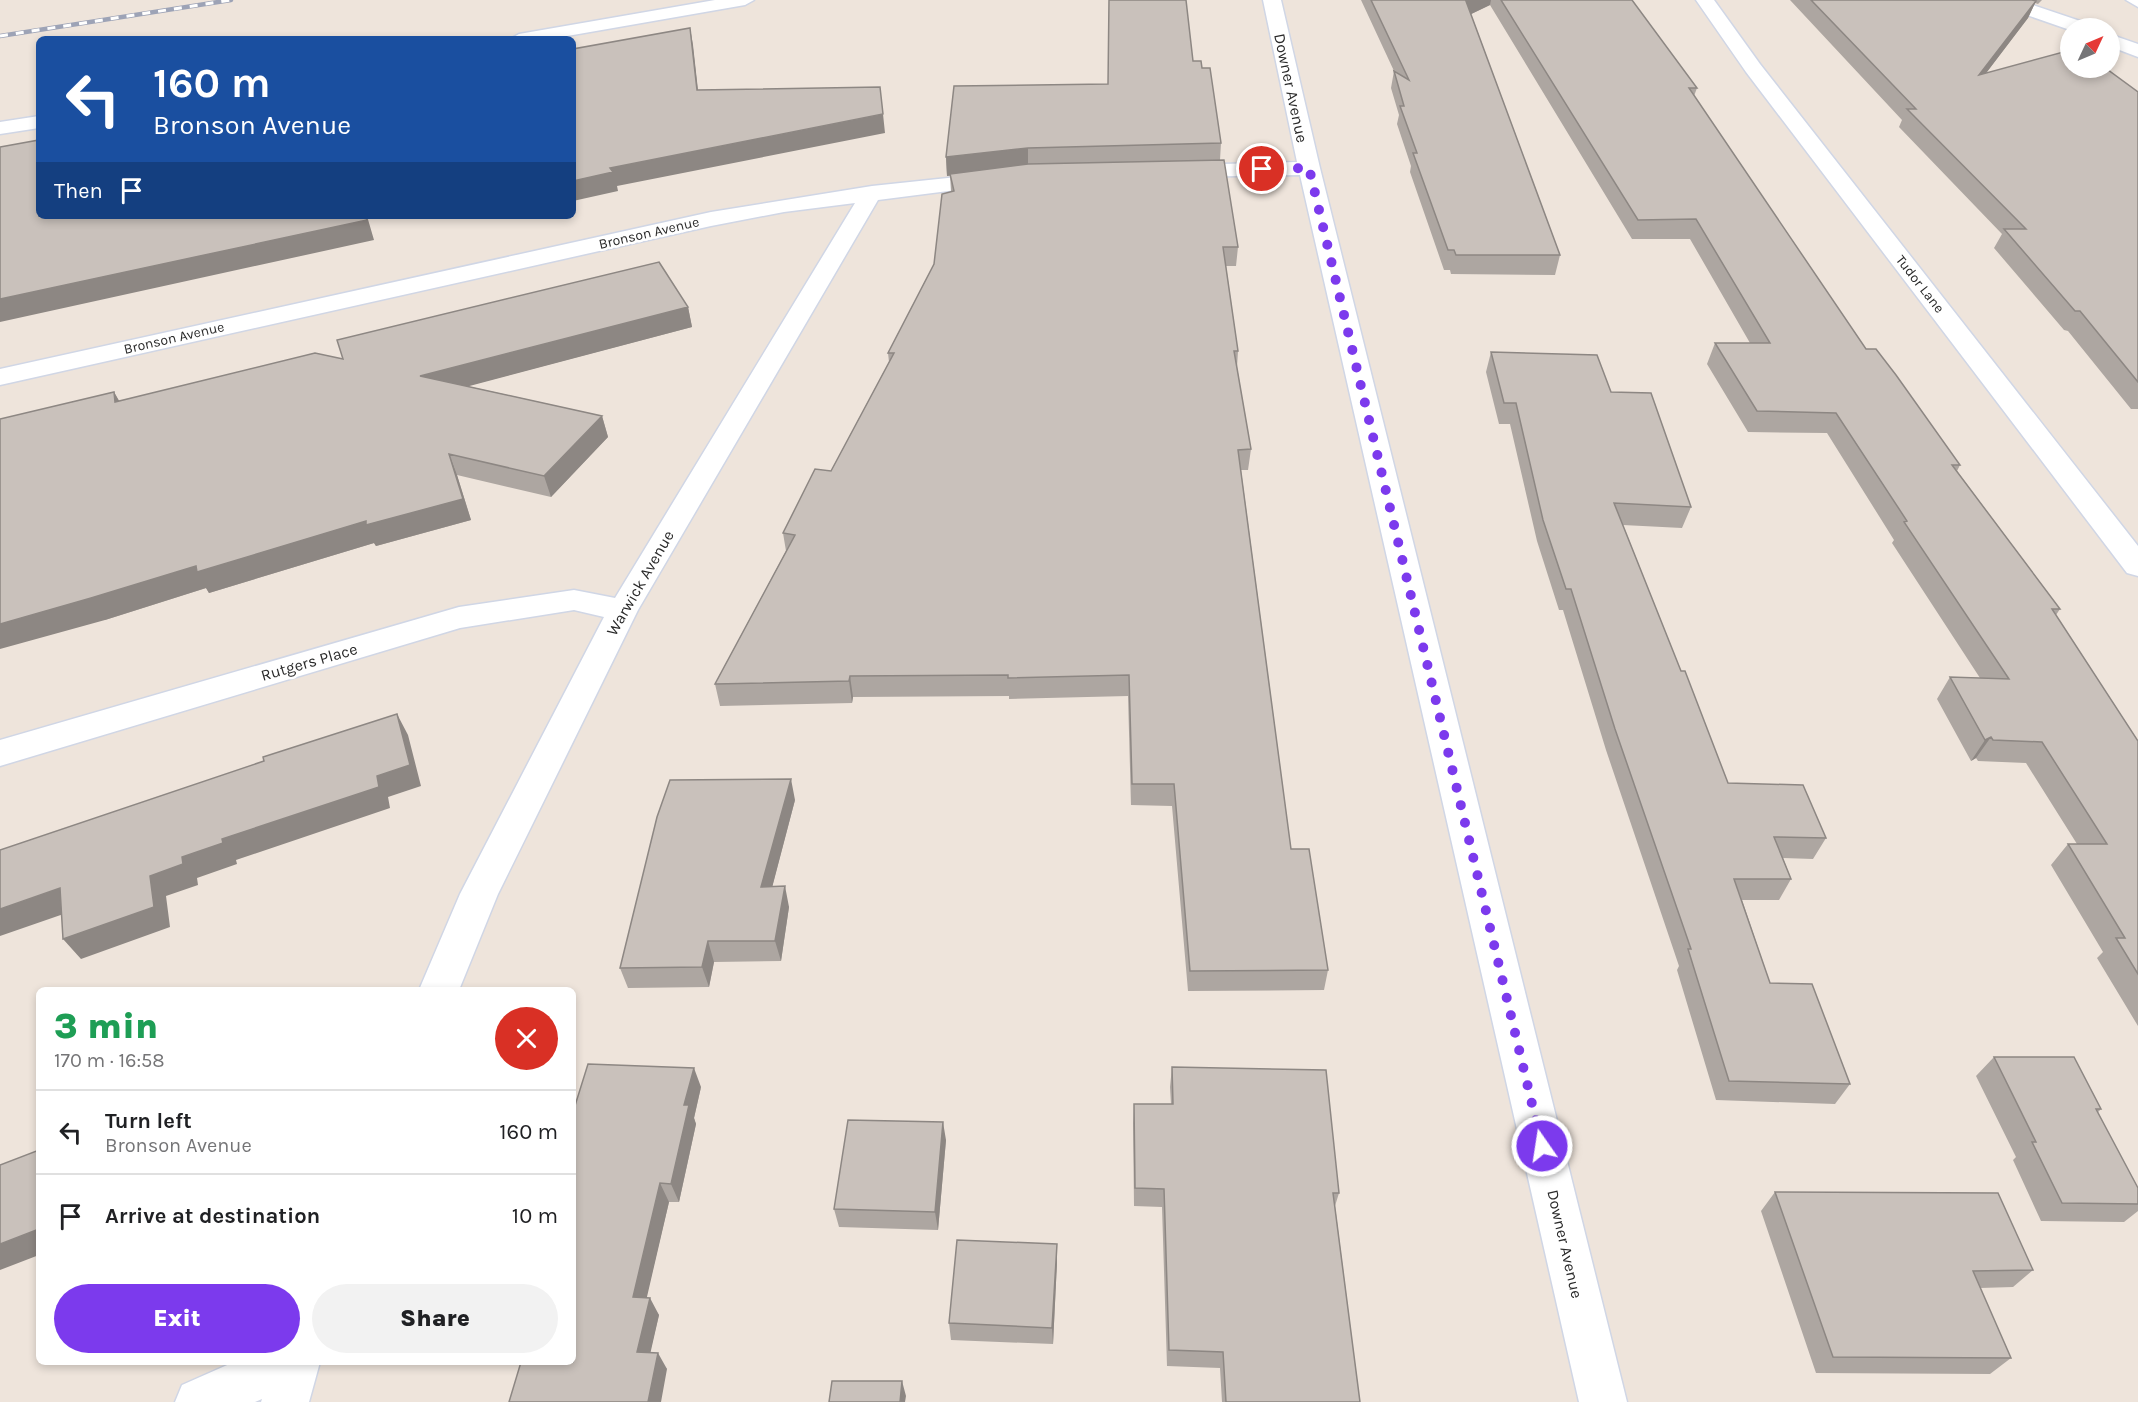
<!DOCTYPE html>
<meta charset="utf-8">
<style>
:root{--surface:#fff;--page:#f2f2f2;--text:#202124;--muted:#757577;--line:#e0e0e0;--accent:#7c3aed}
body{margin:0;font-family:Karla,sans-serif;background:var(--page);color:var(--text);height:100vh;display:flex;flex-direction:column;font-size:22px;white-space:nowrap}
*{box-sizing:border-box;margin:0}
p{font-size:20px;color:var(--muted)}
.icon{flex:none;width:33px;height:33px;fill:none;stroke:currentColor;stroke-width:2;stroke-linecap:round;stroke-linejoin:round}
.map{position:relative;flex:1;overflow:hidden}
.panel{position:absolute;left:36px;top:987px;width:540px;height:378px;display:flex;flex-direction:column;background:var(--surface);border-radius:9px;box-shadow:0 3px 9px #0003}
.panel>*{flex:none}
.hud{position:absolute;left:36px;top:36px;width:540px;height:183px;border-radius:9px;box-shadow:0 3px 9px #0003;background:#1a4fa0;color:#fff;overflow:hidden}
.needle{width:39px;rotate:46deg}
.tools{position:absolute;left:2060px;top:18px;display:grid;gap:12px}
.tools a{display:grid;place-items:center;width:60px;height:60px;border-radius:50%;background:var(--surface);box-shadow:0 3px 9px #0003;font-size:30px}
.pin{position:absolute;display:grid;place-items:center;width:51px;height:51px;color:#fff;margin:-26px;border:3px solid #fff;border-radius:50%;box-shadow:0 2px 6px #0007}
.me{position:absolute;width:66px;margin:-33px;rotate:347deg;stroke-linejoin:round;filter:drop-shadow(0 0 4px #0008)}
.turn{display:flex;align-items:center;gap:21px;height:126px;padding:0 18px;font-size:27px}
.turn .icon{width:78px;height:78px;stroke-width:2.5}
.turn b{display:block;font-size:42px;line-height:51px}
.then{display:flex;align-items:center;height:57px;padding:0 18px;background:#0003;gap:12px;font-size:22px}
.round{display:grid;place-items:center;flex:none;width:63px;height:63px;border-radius:32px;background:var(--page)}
.headline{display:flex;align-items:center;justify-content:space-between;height:102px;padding:0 18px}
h1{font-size:36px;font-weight:800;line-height:45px;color:#1e9e55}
.primary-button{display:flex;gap:12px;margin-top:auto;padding:12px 18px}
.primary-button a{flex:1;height:69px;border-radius:36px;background:var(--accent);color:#fff;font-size:24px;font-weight:800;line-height:69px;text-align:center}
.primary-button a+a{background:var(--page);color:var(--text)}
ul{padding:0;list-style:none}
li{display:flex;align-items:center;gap:18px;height:84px;padding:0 18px;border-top:2px solid var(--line)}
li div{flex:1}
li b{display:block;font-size:22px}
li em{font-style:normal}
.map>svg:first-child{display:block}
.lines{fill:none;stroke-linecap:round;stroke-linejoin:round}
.street-casing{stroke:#d0d6e5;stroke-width:3}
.secondary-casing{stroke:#d0d6e5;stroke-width:3}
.street{fill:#fff;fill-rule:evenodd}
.secondary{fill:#fff;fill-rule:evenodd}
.rail-casing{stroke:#9da3b6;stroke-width:4.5}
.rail{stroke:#fff;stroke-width:3;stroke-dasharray:8;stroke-linecap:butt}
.wall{fill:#ada6a1}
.shaded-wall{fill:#8d8783}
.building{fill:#c9c1bb;stroke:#8d8783;stroke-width:1.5}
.route{stroke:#7c3aed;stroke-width:10;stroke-dasharray:0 18}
.labels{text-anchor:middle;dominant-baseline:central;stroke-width:5;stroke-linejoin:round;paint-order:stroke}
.far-street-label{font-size:14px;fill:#2a2a2a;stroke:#fff}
.street-label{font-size:16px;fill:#2a2a2a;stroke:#fff}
</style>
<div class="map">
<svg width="2138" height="1402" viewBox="0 0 2138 1402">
<rect width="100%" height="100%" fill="#eee4db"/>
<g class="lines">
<defs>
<path id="street" d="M 715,0 L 754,0 L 745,5 L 550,39 L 510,39 L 519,34 Z
M 1263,0 L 1281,0 L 1320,168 L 1627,1402 L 1579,1402 L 1300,175 L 1181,177 L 1174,175 L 1170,171 L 1174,167 L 1181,165 L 1297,162 Z
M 1696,0 L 1714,0 L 1760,64 L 2138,546 L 2138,576 L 2127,573 L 1746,72 Z
M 2126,0 L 2138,0 L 2138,7 Z
M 39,116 L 39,128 L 0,134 L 0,122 Z
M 995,173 L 1003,174 L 1006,179 L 1003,184 L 878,200 L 638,610 L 498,894 L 459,990 L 419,990 L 460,894 L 604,617 L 574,610 L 460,628 L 0,766 L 0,740 L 459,607 L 574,590 L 615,598 L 855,203 L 784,212 L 711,226 L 0,385 L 0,369 L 711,212 L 872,186 Z
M 234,1362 L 320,1362 L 309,1402 L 261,1402 L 262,1399 L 255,1402 L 175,1402 L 182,1385 Z"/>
<path id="secondary" d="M 1992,0 L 2018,0 L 2089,24 L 2092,28 L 2070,30 L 1995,4 Z
M 2109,34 L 2138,44 L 2138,57 L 2109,46 Z"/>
</defs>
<use href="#street" class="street-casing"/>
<use href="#secondary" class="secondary-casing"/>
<use href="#street" class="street"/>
<use href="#secondary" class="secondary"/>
<defs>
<path id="rail" d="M 0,36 L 231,0"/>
</defs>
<use href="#rail" class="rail-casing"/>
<use href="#rail" class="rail"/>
</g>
<path class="wall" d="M 1361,0 L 1632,0 L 1697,88 L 1694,96 L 1866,349 L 1960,465 L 1957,471 L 2060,609 L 2056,615 L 2138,741 L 2138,1026 L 2097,958 L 2103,952 L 2051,865 L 2068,844 L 2077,844 L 2026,763 L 1978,761 L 1976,758 L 1971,761 L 1937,699 L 1950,677 L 1980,678 L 1892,543 L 1894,540 L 1827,433 L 1748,432 L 1707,364 L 1715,343 L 1750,343 L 1690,239 L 1632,239 L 1490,5 L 1471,14 L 1560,255 L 1555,275 L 1451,274 L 1450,270 L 1444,270 L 1410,172 L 1411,166 L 1397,124 L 1399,115 L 1391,88 L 1394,71 Z
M 1790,0 L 2042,0 L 2038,4 L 2035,3 L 2028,18 L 1986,73 L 2070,68 L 2138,92 L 2138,409 L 2131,409 L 2068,331 L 2064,330 L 1994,248 L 2002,234 L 1899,127 L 1902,120 Z
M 1193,61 L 1202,68 L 1221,143 L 1220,160 L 1238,247 L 1236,266 L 1226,266 L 1238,351 L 1237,367 L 1251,449 L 1248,470 L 1241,470 L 1291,849 L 1328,970 L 1324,990 L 1188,991 L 1172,806 L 1131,805 L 1128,696 L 1009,699 L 1009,696 L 853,697 L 852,703 L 720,706 L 715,684 L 786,551 L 783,533 L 831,471 L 889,362 L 888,353 L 934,264 L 951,192 L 950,175 L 947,176 L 946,157 L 1108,84 Z
M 688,307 L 692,327 L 467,386 L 602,416 L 608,437 L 551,497 L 457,475 L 471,520 L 376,546 L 374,543 L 209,593 L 206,588 L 105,620 L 114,392 L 119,401 L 343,359 Z
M 1491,352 L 1611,392 L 1691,507 L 1682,528 L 1623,525 L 1681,671 L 1728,783 L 1826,838 L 1813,859 L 1783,858 L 1791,879 L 1779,900 L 1742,900 L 1770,983 L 1850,1084 L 1835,1104 L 1716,1100 L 1677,970 L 1679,966 L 1606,750 L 1563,610 L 1559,610 L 1537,541 L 1510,424 L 1499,424 L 1486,372 Z
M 795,800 L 772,887 L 789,907 L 781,961 L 714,962 L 709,987 L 628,988 L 620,968 Z
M 1994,1057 L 2101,1109 L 2098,1112 L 2138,1204 L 2138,1211 L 2124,1222 L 2041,1221 L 2013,1160 L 2016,1157 L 1976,1076 Z
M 1172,1067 L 1339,1193 L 1335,1206 L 1360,1402 L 1222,1402 L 1220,1368 L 1167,1366 L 1162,1207 L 1134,1206 L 1133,1123 L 1134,1104 L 1171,1104 L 1170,1087 Z
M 701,1087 L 694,1118 L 696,1124 L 679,1202 L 669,1202 L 646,1298 L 659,1315 L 650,1352 L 667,1369 L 573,1362 Z
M 946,1140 L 938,1230 L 839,1227 L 834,1209 Z
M 1775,1192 L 2033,1270 L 2013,1287 L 1980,1288 L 2011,1358 L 1990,1374 L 1816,1373 L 1761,1211 Z
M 1057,1244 L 1057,1262 L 1053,1344 L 951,1340 L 949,1323 Z"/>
<path class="shaded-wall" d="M 1468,0 L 1491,0 L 1490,5 L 1463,18 L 1466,1 Z
M 2036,1 L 2028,18 L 1971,93 L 1979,75 Z
M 690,28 L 693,45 L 700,108 L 697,90 Z
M 883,114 L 885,133 L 617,186 L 618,191 L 573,201 L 573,181 L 610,168 Z
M 1028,148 L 1028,167 L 947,176 L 946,157 Z
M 365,216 L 367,216 L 374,240 L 0,322 L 0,299 Z
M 688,307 L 692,327 L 428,397 L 420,376 Z
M 114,392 L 126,413 L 115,402 Z
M 602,416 L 608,437 L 551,497 L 544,476 Z
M 449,454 L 457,475 L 471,520 L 376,546 L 374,543 L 209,593 L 206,588 L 105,620 L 0,649 L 0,624 Z
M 850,676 L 853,697 L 852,703 L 849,681 Z
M 397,714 L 408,735 L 421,786 L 388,797 L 390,808 L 236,860 L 237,864 L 197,878 L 198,885 L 166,896 L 170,927 L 81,959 L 63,939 L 150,876 L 182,857 L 222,839 L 377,776 Z
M 1991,737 L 1976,758 L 1971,761 L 1985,740 Z
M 791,779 L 795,800 L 767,907 L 761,887 Z
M 785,886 L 789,907 L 781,961 L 775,941 Z
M 60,888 L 78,909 L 0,936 L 0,909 Z
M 708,941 L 714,962 L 709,987 L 702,967 Z
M 694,1068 L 701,1087 L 694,1118 L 696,1124 L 679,1202 L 671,1184 L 684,1105 Z
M 943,1122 L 946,1140 L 938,1230 L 935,1212 Z
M 660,1183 L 669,1202 L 643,1314 L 633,1297 Z
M 39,1229 L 39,1255 L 0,1270 L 0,1244 Z
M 1057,1244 L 1057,1262 L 1053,1344 L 1052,1328 Z
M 650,1298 L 659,1315 L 647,1368 L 637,1352 Z
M 658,1353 L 667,1369 L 661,1402 L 648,1402 Z
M 902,1381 L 906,1396 L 905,1402 L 900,1402 Z"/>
<path class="building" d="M 1109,0 L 1186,0 L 1193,61 L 1201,61 L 1202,68 L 1210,68 L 1221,143 L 1028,148 L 946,157 L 954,86 L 1108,84 Z
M 1371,0 L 1468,0 L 1466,1 L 1560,255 L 1456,255 L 1454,250 L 1448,250 L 1413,153 L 1417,153 L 1400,106 L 1404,106 L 1394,71 L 1409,80 Z
M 1501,0 L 1632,0 L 1697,88 L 1689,88 L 1866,349 L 1876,349 L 1896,375 L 1960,465 L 1952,465 L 2060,609 L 2052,609 L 2138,741 L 2138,974 L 2116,938 L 2125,938 L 2068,844 L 2107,844 L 2042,742 L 1993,740 L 1991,737 L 1985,740 L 1950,677 L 2009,679 L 1904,522 L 1907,521 L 1836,413 L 1757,411 L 1715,343 L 1770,343 L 1696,219 L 1638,220 Z
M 1811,0 L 2032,0 L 2036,1 L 1979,75 L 2067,51 L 2070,53 L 2070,68 L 2102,68 L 2108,70 L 2138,92 L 2138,382 L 2080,311 L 2075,311 L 2004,229 L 2026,229 L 1907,109 L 1916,109 Z
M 690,28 L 697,90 L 880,87 L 883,114 L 610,168 L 613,172 L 573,181 L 573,49 Z
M 39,140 L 39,216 L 365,216 L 367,220 L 0,299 L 0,147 Z
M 1224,160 L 1238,247 L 1223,247 L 1238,351 L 1234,351 L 1251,449 L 1238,450 L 1291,849 L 1309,849 L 1328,970 L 1190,971 L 1174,784 L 1132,784 L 1129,675 L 1008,678 L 1008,675 L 850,676 L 849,681 L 715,684 L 795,535 L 783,533 L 815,469 L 831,471 L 894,353 L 888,353 L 934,264 L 942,194 L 954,191 L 950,174 L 1028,164 Z
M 659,262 L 688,307 L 420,376 L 602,416 L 544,476 L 449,454 L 463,499 L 366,525 L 366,521 L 197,572 L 196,566 L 91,598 L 0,624 L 0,419 L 114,392 L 115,402 L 315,353 L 343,359 L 337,340 Z
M 1491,352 L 1597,355 L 1611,392 L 1651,393 L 1691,507 L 1614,503 L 1681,671 L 1685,671 L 1728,783 L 1803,785 L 1826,838 L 1774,837 L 1791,879 L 1734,879 L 1770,983 L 1812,984 L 1850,1084 L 1729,1081 L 1688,949 L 1691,949 L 1615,729 L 1571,589 L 1566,589 L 1543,520 L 1516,403 L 1504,403 Z
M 397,714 L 410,765 L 377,776 L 379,787 L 222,839 L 223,843 L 182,857 L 183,864 L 150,876 L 154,907 L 63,939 L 60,888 L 0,909 L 0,850 L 264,761 L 263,757 Z
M 791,779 L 761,887 L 785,886 L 775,941 L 708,941 L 702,967 L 620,968 L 657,817 L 670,780 Z
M 1994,1057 L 2074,1057 L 2101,1109 L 2096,1109 L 2138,1188 L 2138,1204 L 2062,1203 L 2032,1142 L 2036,1142 Z
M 588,1064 L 694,1068 L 684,1105 L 689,1105 L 671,1184 L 660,1183 L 633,1297 L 650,1298 L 637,1352 L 658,1353 L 648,1402 L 509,1402 L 521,1362 L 573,1362 L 573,1112 Z
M 1172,1067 L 1326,1070 L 1339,1193 L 1333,1193 L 1360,1402 L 1226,1402 L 1223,1352 L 1169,1350 L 1164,1189 L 1135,1188 L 1134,1104 L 1173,1104 Z
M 848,1120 L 943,1122 L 935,1212 L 834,1209 Z
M 39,1150 L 39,1229 L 0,1244 L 0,1165 Z
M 1775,1192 L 1998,1193 L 2033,1270 L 1973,1271 L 2011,1358 L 1833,1357 Z
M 957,1240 L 1057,1244 L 1052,1328 L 949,1323 Z
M 832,1381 L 902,1381 L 900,1402 L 829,1402 Z"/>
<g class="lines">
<path class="route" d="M 1262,169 L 1309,168 L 1542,1146"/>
</g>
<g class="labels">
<g class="far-street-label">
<text transform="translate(649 233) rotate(-13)">Bronson Avenue</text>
<text transform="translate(1920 284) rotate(52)">Tudor Lane</text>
<text transform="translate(174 338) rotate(-13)">Bronson Avenue</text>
</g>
<g class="street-label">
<text transform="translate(1291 88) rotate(78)">Downer Avenue</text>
<text transform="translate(640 583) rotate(-60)">Warwick Avenue</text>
<text transform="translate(309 662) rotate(-16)">Rutgers Place</text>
<text transform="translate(1565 1244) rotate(77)">Downer Avenue</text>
</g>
</g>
</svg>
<div class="tools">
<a><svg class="needle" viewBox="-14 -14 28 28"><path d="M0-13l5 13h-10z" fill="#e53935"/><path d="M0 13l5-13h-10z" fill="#757577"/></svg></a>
</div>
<div class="pin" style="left:1262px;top:169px;background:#d93025"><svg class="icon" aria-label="arrive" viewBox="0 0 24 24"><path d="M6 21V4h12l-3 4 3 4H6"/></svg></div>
<svg class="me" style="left:1542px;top:1146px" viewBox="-20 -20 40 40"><circle r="17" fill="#7c3aed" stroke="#fff" stroke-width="3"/><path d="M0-11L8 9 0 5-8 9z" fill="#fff"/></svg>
<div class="hud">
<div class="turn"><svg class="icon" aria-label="left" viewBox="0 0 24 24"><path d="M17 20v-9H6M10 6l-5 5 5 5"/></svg><div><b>160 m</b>Bronson Avenue</div></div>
<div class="then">Then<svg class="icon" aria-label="arrive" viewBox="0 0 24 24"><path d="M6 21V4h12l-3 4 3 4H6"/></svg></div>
</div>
<section class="panel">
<div class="headline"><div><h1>3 min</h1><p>170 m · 16:58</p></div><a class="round" style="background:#d93025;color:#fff"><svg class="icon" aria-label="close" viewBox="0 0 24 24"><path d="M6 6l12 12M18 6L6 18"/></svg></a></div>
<ul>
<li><svg class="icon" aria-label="left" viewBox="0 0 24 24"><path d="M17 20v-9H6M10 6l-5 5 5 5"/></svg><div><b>Turn left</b><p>Bronson Avenue</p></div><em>160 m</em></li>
<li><svg class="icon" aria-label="arrive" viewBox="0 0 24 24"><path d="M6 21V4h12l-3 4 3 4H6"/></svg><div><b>Arrive at destination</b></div><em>10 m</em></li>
</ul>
<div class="primary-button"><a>Exit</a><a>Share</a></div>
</section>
</div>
